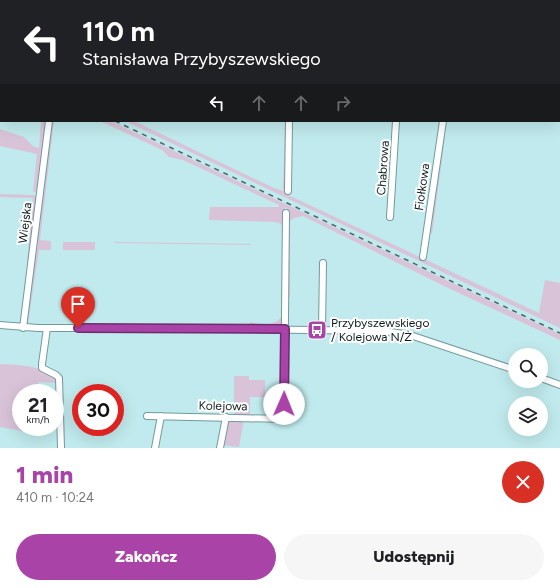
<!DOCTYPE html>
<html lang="pl">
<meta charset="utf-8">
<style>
:root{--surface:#fff;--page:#f6f6f6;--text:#202124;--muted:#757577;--accent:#a943a8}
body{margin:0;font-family:Figtree,sans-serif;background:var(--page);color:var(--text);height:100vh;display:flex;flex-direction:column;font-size:15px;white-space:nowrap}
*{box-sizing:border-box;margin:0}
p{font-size:13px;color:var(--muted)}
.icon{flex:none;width:22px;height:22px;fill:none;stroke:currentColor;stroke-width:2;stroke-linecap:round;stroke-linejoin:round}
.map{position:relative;height:448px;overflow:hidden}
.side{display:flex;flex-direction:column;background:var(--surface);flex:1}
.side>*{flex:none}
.hud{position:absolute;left:0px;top:0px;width:560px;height:122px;box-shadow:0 4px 16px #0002;background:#202124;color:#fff;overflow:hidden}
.fabs{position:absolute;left:508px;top:348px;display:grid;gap:8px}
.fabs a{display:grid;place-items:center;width:40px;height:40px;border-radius:50%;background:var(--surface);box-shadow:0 4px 16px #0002;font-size:20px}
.speed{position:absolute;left:12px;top:384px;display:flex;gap:8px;font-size:20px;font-weight:700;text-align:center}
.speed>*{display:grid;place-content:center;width:52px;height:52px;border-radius:50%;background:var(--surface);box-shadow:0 4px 16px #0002;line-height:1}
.speed small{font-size:10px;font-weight:400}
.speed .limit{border:6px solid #d22;background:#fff;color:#111}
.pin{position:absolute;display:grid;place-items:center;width:34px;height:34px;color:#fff;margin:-41px -17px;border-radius:50% 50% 50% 0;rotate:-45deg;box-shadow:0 0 4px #0007}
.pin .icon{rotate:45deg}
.me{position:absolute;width:44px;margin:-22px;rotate:1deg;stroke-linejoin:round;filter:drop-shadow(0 0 3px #0008)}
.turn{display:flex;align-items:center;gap:14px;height:84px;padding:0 16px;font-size:18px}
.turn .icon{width:52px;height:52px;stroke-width:2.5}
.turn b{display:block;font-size:28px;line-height:34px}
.lanes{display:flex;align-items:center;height:38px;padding:0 16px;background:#0003;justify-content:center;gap:20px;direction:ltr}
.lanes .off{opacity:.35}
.round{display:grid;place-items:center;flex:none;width:42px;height:42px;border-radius:21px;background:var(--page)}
.summary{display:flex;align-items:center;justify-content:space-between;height:68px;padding:0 16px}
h1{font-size:24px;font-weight:800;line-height:30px;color:var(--accent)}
.cta{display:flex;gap:8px;margin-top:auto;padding:8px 16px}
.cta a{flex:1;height:46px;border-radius:24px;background:var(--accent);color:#fff;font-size:16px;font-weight:800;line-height:46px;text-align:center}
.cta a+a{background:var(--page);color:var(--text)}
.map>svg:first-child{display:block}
.green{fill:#d9c3d8}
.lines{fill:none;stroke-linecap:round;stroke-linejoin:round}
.minor-casing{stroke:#729a9c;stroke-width:8}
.minor{stroke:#fff;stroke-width:6}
.rail{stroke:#4b6465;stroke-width:1.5;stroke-dasharray:5 5;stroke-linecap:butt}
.route-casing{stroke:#6e2c6d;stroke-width:10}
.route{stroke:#a943a8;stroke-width:7}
.labels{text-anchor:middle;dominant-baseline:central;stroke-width:4;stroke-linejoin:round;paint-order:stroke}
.street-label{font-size:12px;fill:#0c1c1d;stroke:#fff}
.poi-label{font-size:12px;fill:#0c1c1d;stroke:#fff;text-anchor:start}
</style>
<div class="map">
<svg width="560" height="448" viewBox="0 0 560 448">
<rect width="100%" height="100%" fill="#c0eaed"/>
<path class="green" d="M 41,121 L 47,121 L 38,191 L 33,192 L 37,154 L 0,146 L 0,129 L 24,137 L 33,146 L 39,148 Z
M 51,121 L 54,121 L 40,240 L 51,241 L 51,250 L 39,250 L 28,324 L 25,324 Z
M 100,121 L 111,121 L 534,322 L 560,334 L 560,340 L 448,288 L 303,216 L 294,218 L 290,221 L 290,297 L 287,296 L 287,208 L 285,207 L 283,325 L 250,325 L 250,322 C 260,325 274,327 281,317 L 283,270 L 283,226 L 279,223 L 275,222 L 209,220 L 210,207 L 279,207 L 279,205 L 183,160 L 169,157 L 162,150 Z
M 125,121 L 134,121 L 274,188 L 283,191 L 285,121 L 287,121 L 286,194 L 539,313 L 545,280 L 560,283 L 560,328 Z
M 441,136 L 445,137 L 432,234 L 429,231 Z
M 0,194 L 32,195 L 35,195 L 37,198 L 29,262 L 27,262 L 33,198 L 0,197 Z
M 63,242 L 95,242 L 95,250 L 63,250 Z
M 115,242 L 251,244 L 251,245 L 115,243 Z
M 0,364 C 15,365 53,365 56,383 L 38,382 L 37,393 L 21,393 L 21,427 L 33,427 L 33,433 L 0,427 Z
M 234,376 L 249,376 L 249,380 L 265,380 L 265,397 L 250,397 L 250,416 L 234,416 Z
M 244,419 L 239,447 L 223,445 L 228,420 Z"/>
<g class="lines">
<defs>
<path id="minor" d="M 65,1 L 66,0
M 0,54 L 1,54
M 559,99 L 560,99
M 288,191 L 289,121
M 390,217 L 396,121
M 423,257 L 443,121
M 0,325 L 38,328 L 165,328 L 384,331 L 410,335 L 515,370
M 23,328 L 49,121
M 47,328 L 42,364 L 42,368 L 56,375 L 59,378 L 61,448
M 322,330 L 323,263
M 541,378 L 560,385
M 147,416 L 284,419 L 286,213
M 155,448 L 161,416
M 220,448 L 226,417"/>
</defs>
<use href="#minor" class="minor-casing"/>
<use href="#minor" class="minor"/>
<path class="rail" d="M 0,62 L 1,62
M 115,121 L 560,333"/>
</g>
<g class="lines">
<defs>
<path id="route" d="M 78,328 L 285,329 L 284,404"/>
</defs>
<use href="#route" class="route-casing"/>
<use href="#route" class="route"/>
</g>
<defs>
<symbol id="bus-square" viewBox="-11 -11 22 22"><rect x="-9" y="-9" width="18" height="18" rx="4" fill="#a943a8" stroke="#fff"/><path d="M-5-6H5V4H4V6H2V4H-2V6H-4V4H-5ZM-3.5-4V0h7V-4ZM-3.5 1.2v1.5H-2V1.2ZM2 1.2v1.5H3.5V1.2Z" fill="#fff"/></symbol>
</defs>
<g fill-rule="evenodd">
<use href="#bus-square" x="306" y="319" width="22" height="22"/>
</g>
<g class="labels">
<g class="street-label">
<text transform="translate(383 168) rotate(-86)">Chabrowa</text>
<text transform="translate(422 187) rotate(-82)">Fiołkowa</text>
<text transform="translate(25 223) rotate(-83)">Wiejska</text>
<text transform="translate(223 406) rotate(1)">Kolejowa</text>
</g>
<g class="poi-label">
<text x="331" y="323">Przybyszewskiego<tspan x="331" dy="14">/ Kolejowa N/Ż</tspan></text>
</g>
</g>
</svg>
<div class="fabs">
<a><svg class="icon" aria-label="search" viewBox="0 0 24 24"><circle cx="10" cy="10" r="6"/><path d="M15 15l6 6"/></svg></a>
<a><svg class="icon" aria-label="layers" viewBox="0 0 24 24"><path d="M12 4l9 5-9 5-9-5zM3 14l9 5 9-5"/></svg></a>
</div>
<div class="speed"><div>21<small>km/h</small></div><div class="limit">30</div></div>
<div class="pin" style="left:78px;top:328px;background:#d93025"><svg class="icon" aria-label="arrive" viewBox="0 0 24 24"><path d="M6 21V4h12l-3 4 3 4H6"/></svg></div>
<svg class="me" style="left:284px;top:404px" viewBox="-20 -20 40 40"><circle r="19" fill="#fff"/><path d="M0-13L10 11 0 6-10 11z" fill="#a943a8"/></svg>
<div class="hud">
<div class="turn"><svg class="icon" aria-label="left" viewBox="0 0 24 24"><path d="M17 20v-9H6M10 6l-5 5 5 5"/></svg><div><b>110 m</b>Stanisława Przybyszewskiego</div></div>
<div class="lanes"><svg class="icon" aria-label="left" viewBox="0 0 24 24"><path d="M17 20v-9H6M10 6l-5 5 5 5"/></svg><svg class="icon off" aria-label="ahead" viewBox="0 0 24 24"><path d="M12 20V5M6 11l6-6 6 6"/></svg><svg class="icon off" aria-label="ahead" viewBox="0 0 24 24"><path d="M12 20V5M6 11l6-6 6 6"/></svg><svg class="icon off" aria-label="right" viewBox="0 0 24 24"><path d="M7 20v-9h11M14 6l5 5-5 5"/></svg></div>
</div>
</div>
<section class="side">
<div class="summary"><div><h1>1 min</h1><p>410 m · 10:24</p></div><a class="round" style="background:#d93025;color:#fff"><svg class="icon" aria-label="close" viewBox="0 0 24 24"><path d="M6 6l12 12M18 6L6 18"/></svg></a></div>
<div class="cta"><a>Zakończ</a><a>Udostępnij</a></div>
</section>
